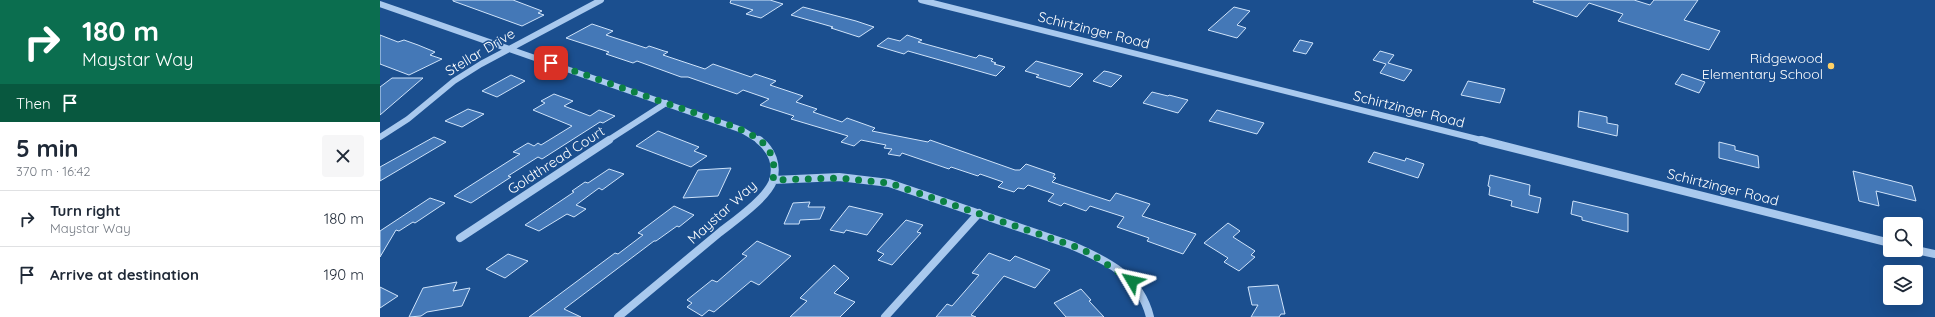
<!DOCTYPE html>
<meta charset="utf-8">
<style>
:root{--surface:#fff;--page:#f6f6f7;--text:#1f2937;--muted:#747a83;--line:#e0e1e3}
body{margin:0;font-family:Quicksand,sans-serif;background:var(--page);color:var(--text);height:100vh;display:flex;flex-direction:column;font-size:15px;white-space:nowrap}
*{box-sizing:border-box;margin:0}
p{font-size:13px;color:var(--muted)}
.icon{flex:none;width:22px;height:22px;fill:none;stroke:currentColor;stroke-width:2;stroke-linecap:round;stroke-linejoin:round}
.map{position:relative;flex:1;overflow:hidden}
.sheet{display:flex;flex-direction:column;background:var(--surface);width:380px}
.sheet>*{flex:none}
.banner{background:#0b6e4f;color:#fff;overflow:hidden}
.fabs{position:absolute;left:1503px;top:217px;display:grid;gap:8px}
.fabs a{display:grid;place-items:center;width:40px;height:40px;border-radius:4px;background:var(--surface);box-shadow:0 4px 16px #0002;font-size:20px}
.pin{position:absolute;display:grid;place-items:center;width:34px;height:34px;color:#fff;margin:-17px;border-radius:8px;box-shadow:0 2px 6px #0006}
.me{position:absolute;width:44px;margin:-22px;rotate:306deg;stroke-linejoin:round;filter:drop-shadow(0 0 3px #0008)}
.turn{display:flex;align-items:center;gap:14px;height:84px;padding:0 16px;font-size:18px}
.turn .icon{width:52px;height:52px;stroke-width:2.5}
.turn b{display:block;font-size:28px;line-height:34px}
.then{display:flex;align-items:center;height:38px;padding:0 16px;background:#0003;gap:8px;font-size:15px}
.round{display:grid;place-items:center;flex:none;width:42px;height:42px;border-radius:4px;background:var(--page)}
.headline{display:flex;align-items:center;justify-content:space-between;height:68px;padding:0 16px}
h1{font-size:24px;font-weight:700;line-height:30px}
ul{padding:0;list-style:none}
li{display:flex;align-items:center;gap:12px;height:56px;padding:0 16px;border-top:1px solid var(--line)}
li div{flex:1}
li b{display:block;font-size:15px}
li em{font-style:normal}
main{display:flex;flex:1;min-height:0}
.map>svg:first-child{display:block}
.building{fill:#4478b7;stroke:#cfe3fa}
.lines{fill:none;stroke-linecap:round;stroke-linejoin:round}
.minor-far1{stroke:#a9c9ee;stroke-width:6}
.minor{stroke:#a9c9ee;stroke-width:8}
.route{stroke:#0b8043;stroke-width:7;stroke-dasharray:0 12.6}
.poi-dot{fill:#ffd166;stroke:#1b4f8f;stroke-width:1.5}
.labels{text-anchor:middle;dominant-baseline:central;stroke-width:3;stroke-linejoin:round;paint-order:stroke}
.street-label{font-size:14px;fill:#fff;stroke:#1b4f8f}
.poi-label{font-size:14px;fill:#fff;stroke:#1b4f8f;text-anchor:end}
</style>
<main>
<section class="sheet">
<div class="banner">
<div class="turn"><svg class="icon" aria-label="right" viewBox="0 0 24 24"><path d="M7 20v-9h11M14 6l5 5-5 5"/></svg><div><b>180 m</b>Maystar Way</div></div>
<div class="then">Then<svg class="icon" aria-label="arrive" viewBox="0 0 24 24"><path d="M6 21V4h12l-3 4 3 4H6"/></svg></div>
</div>
<div class="headline"><div><h1>5 min</h1><p>370 m · 16:42</p></div><a class="round"><svg class="icon" aria-label="close" viewBox="0 0 24 24"><path d="M6 6l12 12M18 6L6 18"/></svg></a></div>
<ul>
<li><svg class="icon" aria-label="right" viewBox="0 0 24 24"><path d="M7 20v-9h11M14 6l5 5-5 5"/></svg><div><b>Turn right</b><p>Maystar Way</p></div><em>180 m</em></li>
<li><svg class="icon" aria-label="arrive" viewBox="0 0 24 24"><path d="M6 21V4h12l-3 4 3 4H6"/></svg><div><b>Arrive at destination</b></div><em>190 m</em></li>
</ul>
</section>
<div class="map">
<svg width="1555" height="317" viewBox="0 0 1555 317">
<rect width="100%" height="100%" fill="#1b4f8f"/>
<path class="building" d="M 73,0 L 133,0 L 162,11 L 158,13 L 164,15 L 142,26 L 73,1 Z
M 351,0 L 390,0 L 403,4 L 381,18 L 366,14 L 373,10 L 350,3 Z
M 1154,0 L 1254,0 L 1270,5 L 1274,0 L 1318,0 L 1304,20 L 1340,31 L 1329,50 L 1238,21 L 1243,14 L 1209,3 L 1197,17 L 1153,2 Z
M 423,7 L 476,21 L 494,27 L 479,37 L 451,28 L 453,27 L 411,15 Z
M 854,7 L 870,11 L 857,25 L 866,28 L 857,38 L 828,30 Z
M 212,24 L 233,31 L 226,35 L 266,48 L 269,46 L 284,51 L 288,52 L 283,55 L 325,69 L 333,64 L 371,77 L 375,74 L 396,81 L 390,85 L 423,96 L 416,102 L 437,109 L 433,112 L 462,122 L 467,118 L 495,128 L 492,131 L 548,142 L 550,140 L 635,170 L 640,170 L 646,164 L 675,174 L 673,177 L 676,178 L 672,182 L 730,201 L 736,193 L 770,204 L 762,216 L 816,234 L 803,254 L 767,241 L 769,238 L 737,227 L 744,217 L 710,206 L 706,211 L 684,203 L 681,206 L 668,201 L 674,194 L 648,185 L 644,189 L 638,188 L 634,192 L 618,187 L 623,182 L 600,174 L 598,176 L 571,167 L 569,169 L 522,153 L 520,156 L 508,154 L 512,149 L 504,148 L 506,145 L 481,140 L 474,146 L 461,142 L 468,136 L 411,119 L 414,116 L 380,105 L 389,99 L 363,90 L 357,94 L 308,77 L 301,77 L 257,61 L 253,63 L 226,54 L 229,52 L 186,38 Z
M 0,35 L 18,42 L 24,40 L 38,45 L 55,52 L 50,55 L 62,59 L 29,75 L 0,64 Z
M 527,35 L 542,40 L 538,42 L 596,58 L 599,55 L 613,59 L 611,61 L 616,63 L 614,64 L 625,67 L 616,76 L 528,51 L 524,54 L 497,46 L 508,38 L 520,41 Z
M 920,40 L 933,43 L 926,54 L 913,51 Z
M 1000,51 L 1014,55 L 1008,63 L 1032,70 L 1024,81 L 1000,73 L 1006,64 L 993,60 Z
M 656,61 L 703,74 L 690,87 L 656,77 L 659,75 L 645,71 Z
M 724,71 L 729,72 L 742,76 L 731,87 L 713,81 Z
M 1302,74 L 1325,82 L 1319,93 L 1295,84 Z
M 131,75 L 145,81 L 117,97 L 102,91 Z
M 12,78 L 43,78 L 0,115 L 0,87 Z
M 1088,81 L 1125,89 L 1120,103 L 1081,95 Z
M 772,92 L 788,96 L 789,95 L 808,100 L 798,113 L 763,103 Z
M 174,94 L 193,101 L 184,106 L 210,116 L 219,110 L 235,116 L 223,123 L 220,122 L 162,159 L 158,157 L 128,176 L 131,177 L 91,203 L 74,196 L 140,154 L 133,152 L 148,143 L 154,146 L 158,143 L 161,145 L 192,126 L 153,110 L 165,103 L 161,101 Z
M 88,109 L 104,114 L 82,127 L 65,121 Z
M 837,110 L 884,123 L 877,134 L 829,121 Z
M 1199,111 L 1227,117 L 1227,123 L 1238,125 L 1237,136 L 1198,127 Z
M 278,131 L 319,147 L 314,151 L 327,156 L 311,167 L 256,146 Z
M 54,137 L 66,142 L 0,181 L 0,167 Z
M 1339,142 L 1355,146 L 1355,150 L 1378,156 L 1379,168 L 1339,158 Z
M 994,152 L 1025,161 L 1026,158 L 1044,164 L 1038,178 L 988,162 Z
M 351,168 L 338,196 L 303,198 L 318,170 Z
M 229,169 L 244,174 L 222,190 L 219,188 L 196,205 L 206,209 L 194,217 L 187,214 L 159,231 L 145,225 L 194,192 L 192,191 L 205,182 L 208,183 Z
M 1473,171 L 1532,186 L 1536,201 L 1496,191 L 1499,206 L 1479,201 Z
M 1110,175 L 1150,185 L 1149,195 L 1161,198 L 1158,213 L 1131,206 L 1132,201 L 1109,195 L 1110,187 L 1108,186 Z
M 50,198 L 65,203 L 35,223 L 33,222 L 19,231 L 16,230 L 0,257 L 0,231 Z
M 1193,201 L 1248,214 L 1248,232 L 1202,220 L 1202,217 L 1191,214 Z
M 430,202 L 428,207 L 445,207 L 440,219 L 420,220 L 419,224 L 404,224 L 413,203 Z
M 294,206 L 314,215 L 299,227 L 297,226 L 276,241 L 274,241 L 184,309 L 201,317 L 149,317 L 235,253 L 238,254 L 263,235 L 258,233 Z
M 469,206 L 503,214 L 487,235 L 466,230 L 464,233 L 450,230 Z
M 526,220 L 543,225 L 537,232 L 541,233 L 512,265 L 498,260 L 504,254 L 497,251 Z
M 848,223 L 860,231 L 853,237 L 875,251 L 871,255 L 875,257 L 859,271 L 844,262 L 848,258 L 824,243 Z
M 377,241 L 411,256 L 379,285 L 371,281 L 334,312 L 329,310 L 322,316 L 307,307 L 312,303 L 307,300 L 332,280 L 337,282 L 367,256 L 362,254 Z
M 609,253 L 630,261 L 635,256 L 670,270 L 655,288 L 624,276 L 591,315 L 596,317 L 556,317 L 567,304 L 572,306 L 599,275 L 592,273 Z
M 128,254 L 148,261 L 125,278 L 106,269 Z
M 454,265 L 469,278 L 454,293 L 475,302 L 460,317 L 410,317 L 427,301 L 420,298 Z
M 77,282 L 73,291 L 90,288 L 82,306 L 47,312 L 41,316 L 29,317 L 43,288 Z
M 898,285 L 905,314 L 901,314 L 899,317 L 871,317 L 878,305 L 872,305 L 868,287 Z
M 0,287 L 18,296 L 0,308 Z
M 701,289 L 711,300 L 709,301 L 724,317 L 686,317 L 674,303 Z"/>
<g class="lines">
<path class="minor-far1" d="M 541,0 L 1105,141
M 0,4 L 362,130 L 380,141
M 0,137 L 28,119 L 74,81 L 101,64 L 221,0
M 227,141 L 286,103"/>
<path class="minor" d="M 1101,140 L 1510,243
M 393,180 L 459,177 L 509,183 L 691,245 C 726,260 760,276 770,317
M 80,238 L 229,140
M 1536,250 L 1555,254
M 238,317 C 272,289 305,261 339,233 C 354,221 386,199 393,181 C 398,165 392,150 379,140
M 505,317 L 599,213"/>
</g>
<g class="lines">
<path class="route" d="M 171,63 C 215,78 259,94 303,109 C 323,116 370,129 384,144 C 394,155 395,166 393,180 L 459,178 L 509,183 L 691,245 L 710,253 L 752,281"/>
</g>
<circle class="poi-dot" cx="1451" cy="66" r="4"/>
<g class="labels">
<g class="street-label">
<text transform="translate(714 30) rotate(14)">Schirtzinger Road</text>
<text transform="translate(100 52) rotate(-31)">Stellar Drive</text>
<text transform="translate(1029 109) rotate(14)">Schirtzinger Road</text>
<text transform="translate(176 160) rotate(-33)">Goldthread Court</text>
<text transform="translate(1343 187) rotate(14)">Schirtzinger Road</text>
<text transform="translate(342 212) rotate(-42)">Maystar Way</text>
</g>
<g class="poi-label">
<text x="1443" y="58">Ridgewood<tspan x="1443" dy="16">Elementary School</tspan></text>
</g>
</g>
</svg>
<div class="fabs">
<a><svg class="icon" aria-label="search" viewBox="0 0 24 24"><circle cx="10" cy="10" r="6"/><path d="M15 15l6 6"/></svg></a>
<a><svg class="icon" aria-label="layers" viewBox="0 0 24 24"><path d="M12 4l9 5-9 5-9-5zM3 14l9 5 9-5"/></svg></a>
</div>
<div class="pin" style="left:171px;top:63px;background:#d93025"><svg class="icon" aria-label="arrive" viewBox="0 0 24 24"><path d="M6 21V4h12l-3 4 3 4H6"/></svg></div>
<svg class="me" style="left:752px;top:281px" viewBox="-20 -20 40 40"><path d="M0-17L14 15 0 8-14 15z" fill="#0b8043" stroke="#fff" stroke-width="4"/></svg>
</div>
</main>
